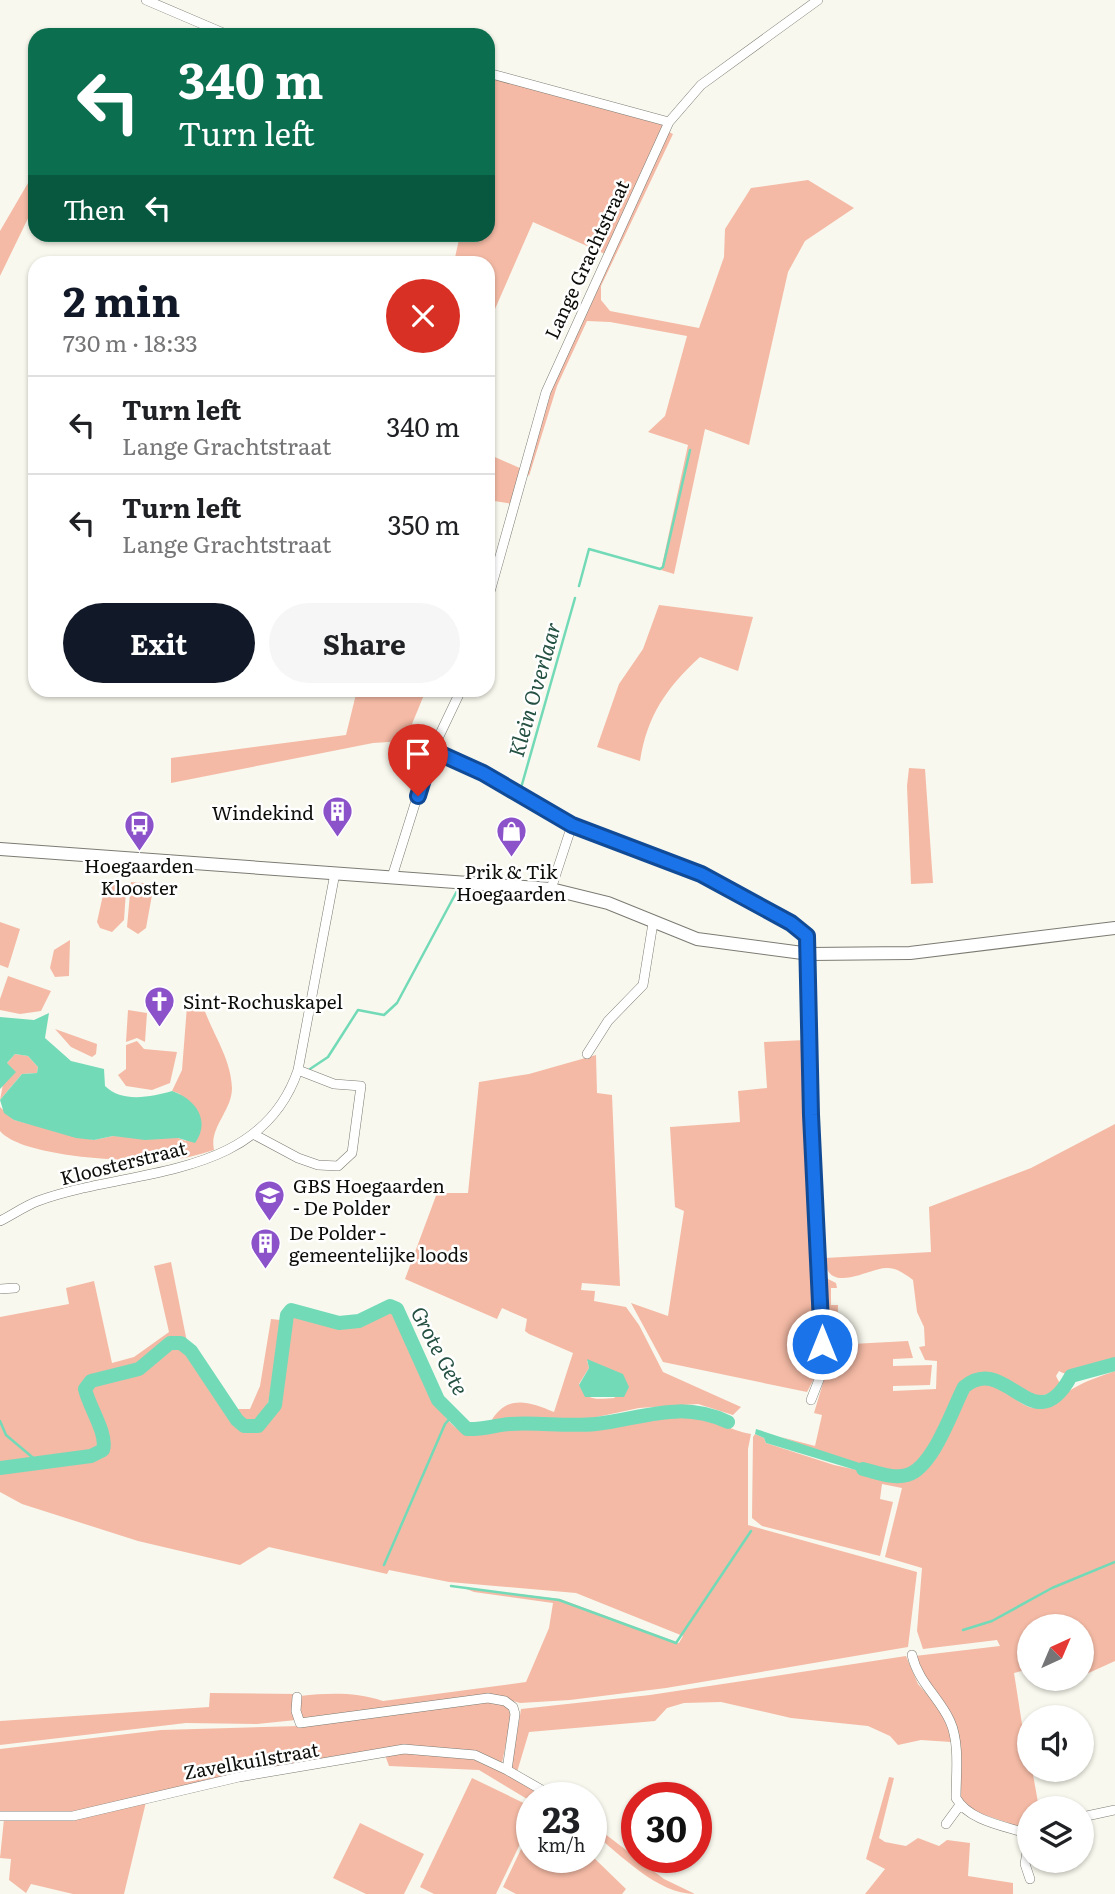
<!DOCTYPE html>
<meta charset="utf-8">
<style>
:root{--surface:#fff;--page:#f6f6f6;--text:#202124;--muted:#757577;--line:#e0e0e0;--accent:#111827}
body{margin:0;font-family:Literata,serif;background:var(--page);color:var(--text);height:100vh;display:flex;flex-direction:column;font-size:26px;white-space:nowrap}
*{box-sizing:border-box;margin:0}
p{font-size:23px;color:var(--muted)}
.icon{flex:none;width:38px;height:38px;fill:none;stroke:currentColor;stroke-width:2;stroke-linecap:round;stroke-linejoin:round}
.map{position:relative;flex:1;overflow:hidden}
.panel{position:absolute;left:28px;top:256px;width:467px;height:441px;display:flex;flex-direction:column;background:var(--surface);border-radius:21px;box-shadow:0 2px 5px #0004}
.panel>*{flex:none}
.hud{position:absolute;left:28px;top:28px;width:467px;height:214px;border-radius:21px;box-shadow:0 2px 5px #0004;background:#0b6e4f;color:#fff;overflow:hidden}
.needle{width:46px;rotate:44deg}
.buttons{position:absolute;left:1017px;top:1614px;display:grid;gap:14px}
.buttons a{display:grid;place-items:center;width:77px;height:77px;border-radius:50%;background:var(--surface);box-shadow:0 2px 5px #0004;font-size:35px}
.speed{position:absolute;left:516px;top:1782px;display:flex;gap:14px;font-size:35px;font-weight:700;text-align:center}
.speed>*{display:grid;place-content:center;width:91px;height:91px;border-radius:50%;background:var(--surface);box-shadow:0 2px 5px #0004;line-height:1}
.speed small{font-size:18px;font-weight:400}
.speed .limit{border:10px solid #d22;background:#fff;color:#111}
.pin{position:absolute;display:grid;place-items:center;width:60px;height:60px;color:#fff;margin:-72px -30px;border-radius:50% 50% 50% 0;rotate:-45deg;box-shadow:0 0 7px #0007}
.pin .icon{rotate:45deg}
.me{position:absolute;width:77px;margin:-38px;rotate:0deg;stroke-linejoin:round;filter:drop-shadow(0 0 5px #0008)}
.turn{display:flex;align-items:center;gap:24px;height:147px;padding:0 35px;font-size:32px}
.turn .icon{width:91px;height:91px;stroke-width:2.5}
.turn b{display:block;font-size:49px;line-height:60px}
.then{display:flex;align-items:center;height:66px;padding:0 35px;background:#0003;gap:14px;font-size:26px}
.round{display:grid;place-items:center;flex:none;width:74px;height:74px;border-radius:37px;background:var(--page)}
.headline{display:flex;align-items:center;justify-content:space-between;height:119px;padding:0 35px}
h1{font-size:42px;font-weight:700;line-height:52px;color:var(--accent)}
.primary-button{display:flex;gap:14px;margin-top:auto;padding:14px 35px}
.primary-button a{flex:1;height:80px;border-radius:42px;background:var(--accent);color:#fff;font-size:28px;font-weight:700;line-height:80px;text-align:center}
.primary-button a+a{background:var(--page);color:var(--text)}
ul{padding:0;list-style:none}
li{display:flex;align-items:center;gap:21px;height:98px;padding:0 35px;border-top:2px solid var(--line)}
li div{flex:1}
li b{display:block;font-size:26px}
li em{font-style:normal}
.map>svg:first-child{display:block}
.green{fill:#f4baa5;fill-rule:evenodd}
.water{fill:#73dab8}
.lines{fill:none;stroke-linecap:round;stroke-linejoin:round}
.stream{stroke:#73dab8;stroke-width:2.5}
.river{stroke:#73dab8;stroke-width:14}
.minor-casing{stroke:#7c7b73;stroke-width:10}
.secondary-casing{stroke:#7c7b73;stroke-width:14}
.minor{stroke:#fff;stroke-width:9}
.secondary{stroke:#fff;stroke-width:12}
.route-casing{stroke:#114b97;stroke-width:18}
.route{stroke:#1a73e8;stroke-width:12}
.labels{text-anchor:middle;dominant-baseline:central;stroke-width:5;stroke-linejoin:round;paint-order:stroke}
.street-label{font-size:19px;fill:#0d0d0a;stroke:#fff}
.poi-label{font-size:19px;fill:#0d0d0a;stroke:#fff;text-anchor:start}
.water-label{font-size:21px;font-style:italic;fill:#245142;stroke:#fff}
</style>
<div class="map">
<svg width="1115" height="1894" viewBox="0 0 1115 1894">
<rect width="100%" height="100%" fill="#f8f8ee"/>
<path class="green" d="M 495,78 L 661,123 L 663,127 L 605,254 L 533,222 L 488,325 L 488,262 L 454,262 L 460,235 L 488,234 L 488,109 Z
M 669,132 L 673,134 L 601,286 L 601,300 L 610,311 L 699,328 L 724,257 L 725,229 L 751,188 L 808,180 L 854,208 L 805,241 L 788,272 L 749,445 L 705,429 L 674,574 L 661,570 L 688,445 L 648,432 L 665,416 L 687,336 L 610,322 L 587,321 L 557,386 L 529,476 L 527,473 L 552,385 Z
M 35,171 L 35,204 L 0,276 L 0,231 Z
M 488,454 L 522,469 L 513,504 L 488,500 Z
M 659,605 L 753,617 L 738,671 L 700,657 C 666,688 647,716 640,761 L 597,747 L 619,684 L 643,649 Z
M 357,690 L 426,690 L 405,741 L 373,743 L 171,783 L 171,758 L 346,735 Z
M 909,768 L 925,769 L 933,883 L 911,884 L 907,786 Z
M 106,881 L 121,884 L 126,891 L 124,920 L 112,932 L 100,928 L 97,922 Z
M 131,882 L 154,884 L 146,928 L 138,934 L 127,927 Z
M 0,922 L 20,929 L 8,968 L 0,965 Z
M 70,940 L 69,976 L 55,977 L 50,968 L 54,950 Z
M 8,976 L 51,991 L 41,1011 L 20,1014 L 0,1010 L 0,999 Z
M 187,1006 L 203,1006 C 212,1033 231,1058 232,1088 C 232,1111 209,1127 214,1150 C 198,1155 184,1159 168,1160 C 132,1162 23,1158 0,1131 L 0,1107 L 14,1120 L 94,1140 L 113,1136 L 178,1138 L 186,1141 L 180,1094 L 172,1091 L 182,1070 Z
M 128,1010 L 147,1013 L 145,1042 L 137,1038 L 126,1042 Z
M 55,1029 L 97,1044 L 96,1054 L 92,1057 L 71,1047 Z
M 805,1040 L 820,1339 L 818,1371 L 807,1392 L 663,1362 L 631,1303 L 668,1316 L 684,1211 L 675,1207 L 670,1127 L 740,1122 L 738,1091 L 767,1088 L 764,1042 Z
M 137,1041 L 144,1049 L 177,1052 L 170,1083 L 152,1090 L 126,1086 L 118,1075 L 126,1069 L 126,1045 Z
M 15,1054 L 28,1056 L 38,1067 L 37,1073 L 22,1074 L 0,1100 L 7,1063 Z
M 596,1055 L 597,1093 L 612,1095 L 620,1286 L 582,1283 L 581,1290 L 595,1291 L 594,1301 L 626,1307 L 639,1325 L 663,1372 L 741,1407 L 733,1415 L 698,1404 L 639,1408 L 569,1423 L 531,1417 L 490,1423 C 506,1394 528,1401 554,1412 L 573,1353 L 529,1334 L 525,1331 L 527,1319 L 502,1308 L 497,1319 L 405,1279 L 437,1193 L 468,1193 L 479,1082 L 529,1074 ZM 587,1360 L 615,1398 C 598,1399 586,1402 579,1384 L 589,1368 Z
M 1115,1124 L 1115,1361 C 1097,1364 1076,1381 1059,1371 L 1056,1376 L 1060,1384 L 1057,1390 L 1034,1399 C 1020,1392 1008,1378 993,1374 C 946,1361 945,1459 905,1471 C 880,1479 808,1446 781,1437 L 815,1446 L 822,1415 L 814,1413 L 826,1373 L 826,1278 L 836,1283 L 837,1288 L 831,1288 L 831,1305 L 838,1305 C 838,1321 835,1336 852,1344 L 908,1341 L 913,1358 L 893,1359 L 893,1366 L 932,1365 L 930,1385 L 893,1386 L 893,1391 L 936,1389 L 937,1361 L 925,1360 L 919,1347 L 925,1346 L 924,1327 L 917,1312 L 913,1280 C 905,1274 897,1268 887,1268 C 871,1267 826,1297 825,1258 L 931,1252 L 929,1207 L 1031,1168 Z
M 171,1262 L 187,1342 L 169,1339 L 142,1363 L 87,1380 L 82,1386 L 85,1408 L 102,1440 L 93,1450 L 0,1465 L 0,1317 L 69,1304 L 66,1288 L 94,1281 L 112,1363 L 134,1357 L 169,1332 L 154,1266 Z
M 393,1311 C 407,1340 433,1416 460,1430 C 479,1441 504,1427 523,1426 C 540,1426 558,1431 576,1431 C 613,1429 649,1410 686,1413 C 710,1415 729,1431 751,1434 L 748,1449 L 748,1525 L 917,1572 L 908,1647 L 666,1688 L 570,1700 L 520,1703 L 489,1694 L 304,1719 L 300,1717 L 300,1696 C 330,1693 354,1692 383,1701 L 526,1682 L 549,1628 L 553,1603 L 474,1592 L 464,1588 L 560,1599 L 679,1643 L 683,1636 L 576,1593 L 449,1582 L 389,1570 L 387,1574 L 269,1547 L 240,1565 L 138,1541 L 22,1504 L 0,1492 L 0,1470 L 85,1461 L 106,1450 L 109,1440 L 89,1392 L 97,1382 L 141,1372 L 166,1350 L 179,1347 L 193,1359 L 231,1422 C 284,1468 286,1346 289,1320 L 298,1316 L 340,1328 Z
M 271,1319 L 280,1320 L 270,1398 L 260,1420 C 248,1424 242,1418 235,1409 L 250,1409 L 260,1386 Z
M 1115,1371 L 1115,1661 L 1082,1676 L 1082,1626 L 1029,1626 L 1029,1669 L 1014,1673 L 1029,1769 L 1032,1769 L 1039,1808 L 1029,1808 L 1029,1828 L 1023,1828 L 967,1809 L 959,1798 L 956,1732 L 927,1687 L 915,1656 L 1000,1646 L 997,1640 L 923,1649 L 917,1631 L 922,1568 L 885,1557 L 902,1488 L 882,1484 L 880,1499 L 893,1502 L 880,1556 L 762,1526 L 752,1518 L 753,1437 L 755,1434 L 764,1438 L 766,1443 L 834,1465 L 903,1480 L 931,1462 L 967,1387 C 997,1366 1010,1406 1035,1408 C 1050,1409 1062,1395 1074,1388 C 1086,1381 1101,1376 1115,1371 Z
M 906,1656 L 918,1684 L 948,1718 L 951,1742 L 921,1740 L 898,1745 L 890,1736 L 868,1726 L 791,1718 L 721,1702 L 684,1703 L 667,1708 L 655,1721 L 529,1732 L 517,1772 L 511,1770 L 521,1709 L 650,1695 Z
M 210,1693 L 297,1694 L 296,1720 L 257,1724 L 186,1723 L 0,1745 L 0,1721 L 209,1707 Z
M 491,1701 L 507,1706 L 512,1714 L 502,1763 L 406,1746 L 70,1814 L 0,1813 L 0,1749 L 161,1730 L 299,1726 Z
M 403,1752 L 459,1754 L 489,1764 L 549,1797 L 532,1797 L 532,1802 L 479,1770 L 389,1766 L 385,1755 Z
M 889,1777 L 894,1778 L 879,1838 L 885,1842 L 906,1846 L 918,1838 L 939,1846 L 947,1840 L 970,1843 L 968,1876 L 1013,1883 L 1013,1894 L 865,1894 L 885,1869 L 866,1859 Z
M 472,1778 L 532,1807 L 532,1819 L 496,1894 L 434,1894 L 420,1887 Z
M 146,1802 L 124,1894 L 73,1894 L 31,1884 L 26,1893 L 9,1880 L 11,1859 L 0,1858 L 4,1819 C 58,1821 95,1817 146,1802 Z
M 360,1823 L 424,1854 L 404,1894 L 366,1894 L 333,1878 Z
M 592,1824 L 664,1879 L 695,1894 C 657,1894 620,1854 592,1832 Z
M 532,1826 L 527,1837 L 532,1839 L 532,1857 L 592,1856 L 626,1889 L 622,1894 L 516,1894 L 503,1887 Z"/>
<path class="water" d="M 49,1013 L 45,1038 L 71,1061 L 104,1069 L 105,1086 C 122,1103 151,1097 172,1091 C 196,1099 211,1121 195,1143 L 178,1138 L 145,1140 L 113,1136 L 94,1140 L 76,1138 L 14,1120 L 4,1113 L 0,1100 L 22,1074 L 37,1073 L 38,1067 L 28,1056 L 15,1054 L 7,1063 L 16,1072 L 0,1089 L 0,1017 L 34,1020 Z
M 587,1359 L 623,1374 L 629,1387 L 624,1397 L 585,1397 L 579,1385 L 589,1368 Z
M 756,1429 L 881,1470 L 882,1478 L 766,1443 L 764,1438 L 755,1434 Z"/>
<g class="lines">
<path class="stream" d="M 579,586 L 589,549 L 660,569 L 663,567 L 690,450
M 521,788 L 575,598
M 310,1069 L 328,1057 L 358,1010 L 384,1015 L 397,1003 L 457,891
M 0,1421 L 6,1435 L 38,1462
M 384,1565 L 445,1424 L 452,1416
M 451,1586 L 559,1600 L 676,1643 L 751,1531
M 963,1630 L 992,1621 L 1052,1588 L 1115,1562"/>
<path class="river" d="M 0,1468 L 91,1456 L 103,1450 C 108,1434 89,1407 85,1389 L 91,1381 L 139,1369 L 170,1343 L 181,1343 L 191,1351 L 237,1420 L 244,1426 L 258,1426 L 275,1405 L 287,1315 L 291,1310 L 339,1323 L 359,1321 L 390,1306 L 397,1309 L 438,1400 L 467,1429 C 482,1430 495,1425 510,1424 C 539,1422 567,1427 596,1424 C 645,1418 680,1400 728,1422
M 863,1469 C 876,1472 893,1479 907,1475 C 933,1468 952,1410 964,1387 C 1006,1351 1034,1445 1071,1376 L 1115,1364"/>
<defs>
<path id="minor" d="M 146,0 L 228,35
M 488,73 L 669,122
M 488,599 L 546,392 L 669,122 L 701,85 L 818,0
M 432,750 L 483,773 L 572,825 L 551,889
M 572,825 L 700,875 L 791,923 L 807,936 L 811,1115 L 823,1322 L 822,1372 L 811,1400
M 392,877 L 431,753 L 461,690
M 587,1054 L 608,1021 L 643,985 L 653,923
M 255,1135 L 298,1158 L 318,1165 L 338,1166 L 352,1153 L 361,1086 L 334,1084 L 298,1070
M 0,1221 C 12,1215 25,1206 38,1201 C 131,1167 260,1182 298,1070 L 335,873
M 0,1289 L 15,1288
M 912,1655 C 918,1682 939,1697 950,1721 C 960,1743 956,1774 956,1798 C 969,1821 1005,1826 1029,1834
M 297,1697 L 296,1711 L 300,1723 L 488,1698 L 505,1701 L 513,1707 L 515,1714 L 507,1770
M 0,1816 L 73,1816 L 239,1777 L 404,1749 L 475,1755 L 507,1770 L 554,1797
M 1082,1817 L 1115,1810
M 946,1824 L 960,1805
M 1029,1840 L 1025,1864 L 1030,1879"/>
<path id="secondary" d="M 0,849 L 551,889 L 608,903 L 697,939 L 810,954 L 910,953 L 1115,928"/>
</defs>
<use href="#minor" class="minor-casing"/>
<use href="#secondary" class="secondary-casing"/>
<use href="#minor" class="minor"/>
<use href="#secondary" class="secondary"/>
</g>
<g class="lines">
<defs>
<path id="route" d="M 418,796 L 432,750 L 483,773 L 572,825 L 701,874 L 791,923 L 807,936 L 811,1115 L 822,1344"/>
</defs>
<use href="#route" class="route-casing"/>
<use href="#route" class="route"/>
</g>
<defs>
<symbol id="building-pin" viewBox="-11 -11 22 30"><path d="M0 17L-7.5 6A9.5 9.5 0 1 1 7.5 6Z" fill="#8c52c9" stroke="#fff"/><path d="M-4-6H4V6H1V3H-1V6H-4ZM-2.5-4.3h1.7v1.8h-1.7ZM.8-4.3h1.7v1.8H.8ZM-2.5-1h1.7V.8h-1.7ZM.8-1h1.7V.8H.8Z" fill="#fff"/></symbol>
<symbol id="bus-pin" viewBox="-11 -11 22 30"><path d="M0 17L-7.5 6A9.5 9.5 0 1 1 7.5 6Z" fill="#8c52c9" stroke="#fff"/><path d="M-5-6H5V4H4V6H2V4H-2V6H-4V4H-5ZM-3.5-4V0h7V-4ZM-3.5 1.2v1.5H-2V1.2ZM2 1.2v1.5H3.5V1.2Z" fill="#fff"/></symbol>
<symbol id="shop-pin" viewBox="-11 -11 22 30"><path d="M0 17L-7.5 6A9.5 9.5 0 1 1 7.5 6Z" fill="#8c52c9" stroke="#fff"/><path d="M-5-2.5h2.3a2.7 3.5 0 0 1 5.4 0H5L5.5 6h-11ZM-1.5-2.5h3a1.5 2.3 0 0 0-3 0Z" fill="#fff"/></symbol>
<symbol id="church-pin" viewBox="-11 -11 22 30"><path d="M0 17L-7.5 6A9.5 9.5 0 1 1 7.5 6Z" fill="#8c52c9" stroke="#fff"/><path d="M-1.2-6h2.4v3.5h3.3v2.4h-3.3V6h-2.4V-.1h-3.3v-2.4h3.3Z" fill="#fff"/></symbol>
<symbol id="school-pin" viewBox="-11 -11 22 30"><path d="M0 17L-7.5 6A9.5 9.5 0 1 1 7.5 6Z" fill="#8c52c9" stroke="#fff"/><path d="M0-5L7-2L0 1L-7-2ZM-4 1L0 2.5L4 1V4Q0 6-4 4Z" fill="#fff"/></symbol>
</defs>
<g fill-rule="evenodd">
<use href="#building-pin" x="320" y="794" width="35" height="47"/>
<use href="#bus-pin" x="122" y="808" width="35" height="47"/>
<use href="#shop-pin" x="494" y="814" width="35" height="47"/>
<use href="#church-pin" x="142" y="984" width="35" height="47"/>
<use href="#school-pin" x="252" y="1178" width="35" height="47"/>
<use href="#building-pin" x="248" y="1226" width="35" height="47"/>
</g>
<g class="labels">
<g class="street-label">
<text transform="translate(586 259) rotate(-65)">Lange Grachtstraat</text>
<text transform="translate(123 1162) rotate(-14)">Kloosterstraat</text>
<text transform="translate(251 1760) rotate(-10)">Zavelkuilstraat</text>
</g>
<g class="poi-label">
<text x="314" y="812" text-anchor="end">Windekind</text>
<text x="139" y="865" text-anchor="middle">Hoegaarden<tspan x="139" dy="22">Klooster</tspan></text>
<text x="511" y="871" text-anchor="middle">Prik &amp; Tik<tspan x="511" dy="22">Hoegaarden</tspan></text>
<text x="183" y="1001">Sint-Rochuskapel</text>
<text x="293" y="1185">GBS Hoegaarden<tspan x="293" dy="22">- De Polder</tspan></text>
<text x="289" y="1232">De Polder -<tspan x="289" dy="22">gemeentelijke loods</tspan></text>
</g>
<g class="water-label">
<text transform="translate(533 689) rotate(-74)">Klein Overlaar</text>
<text transform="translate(441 1350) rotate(62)">Grote Gete</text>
</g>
</g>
</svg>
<div class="buttons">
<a><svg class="needle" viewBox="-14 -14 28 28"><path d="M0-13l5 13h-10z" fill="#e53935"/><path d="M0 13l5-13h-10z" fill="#757577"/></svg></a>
<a><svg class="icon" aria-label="sound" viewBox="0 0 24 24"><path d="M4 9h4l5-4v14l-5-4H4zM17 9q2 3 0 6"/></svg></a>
<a><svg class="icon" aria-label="layers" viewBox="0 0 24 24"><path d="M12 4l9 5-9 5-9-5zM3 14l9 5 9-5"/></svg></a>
</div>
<div class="speed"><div>23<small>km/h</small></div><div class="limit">30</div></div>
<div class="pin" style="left:418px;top:796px;background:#d93025"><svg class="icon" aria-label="arrive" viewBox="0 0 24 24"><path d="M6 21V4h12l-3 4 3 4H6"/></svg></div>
<svg class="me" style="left:822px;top:1344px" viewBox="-20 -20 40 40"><circle r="17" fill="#1a73e8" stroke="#fff" stroke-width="3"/><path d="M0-11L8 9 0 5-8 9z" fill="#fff"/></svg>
<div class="hud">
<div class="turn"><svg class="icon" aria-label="left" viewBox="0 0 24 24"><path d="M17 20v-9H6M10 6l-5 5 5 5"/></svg><div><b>340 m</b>Turn left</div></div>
<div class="then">Then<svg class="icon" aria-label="left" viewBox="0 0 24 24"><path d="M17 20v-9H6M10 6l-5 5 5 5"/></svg></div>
</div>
<section class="panel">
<div class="headline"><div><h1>2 min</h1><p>730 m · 18:33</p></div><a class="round" style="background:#d93025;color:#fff"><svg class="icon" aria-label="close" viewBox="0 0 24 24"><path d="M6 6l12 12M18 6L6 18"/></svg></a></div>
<ul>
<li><svg class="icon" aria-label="left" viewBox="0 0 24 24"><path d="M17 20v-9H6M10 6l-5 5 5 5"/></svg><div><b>Turn left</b><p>Lange Grachtstraat</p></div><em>340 m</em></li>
<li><svg class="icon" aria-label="left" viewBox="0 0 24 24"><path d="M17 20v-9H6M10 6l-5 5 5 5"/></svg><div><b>Turn left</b><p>Lange Grachtstraat</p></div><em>350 m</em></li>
</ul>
<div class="primary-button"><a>Exit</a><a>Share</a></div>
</section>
</div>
